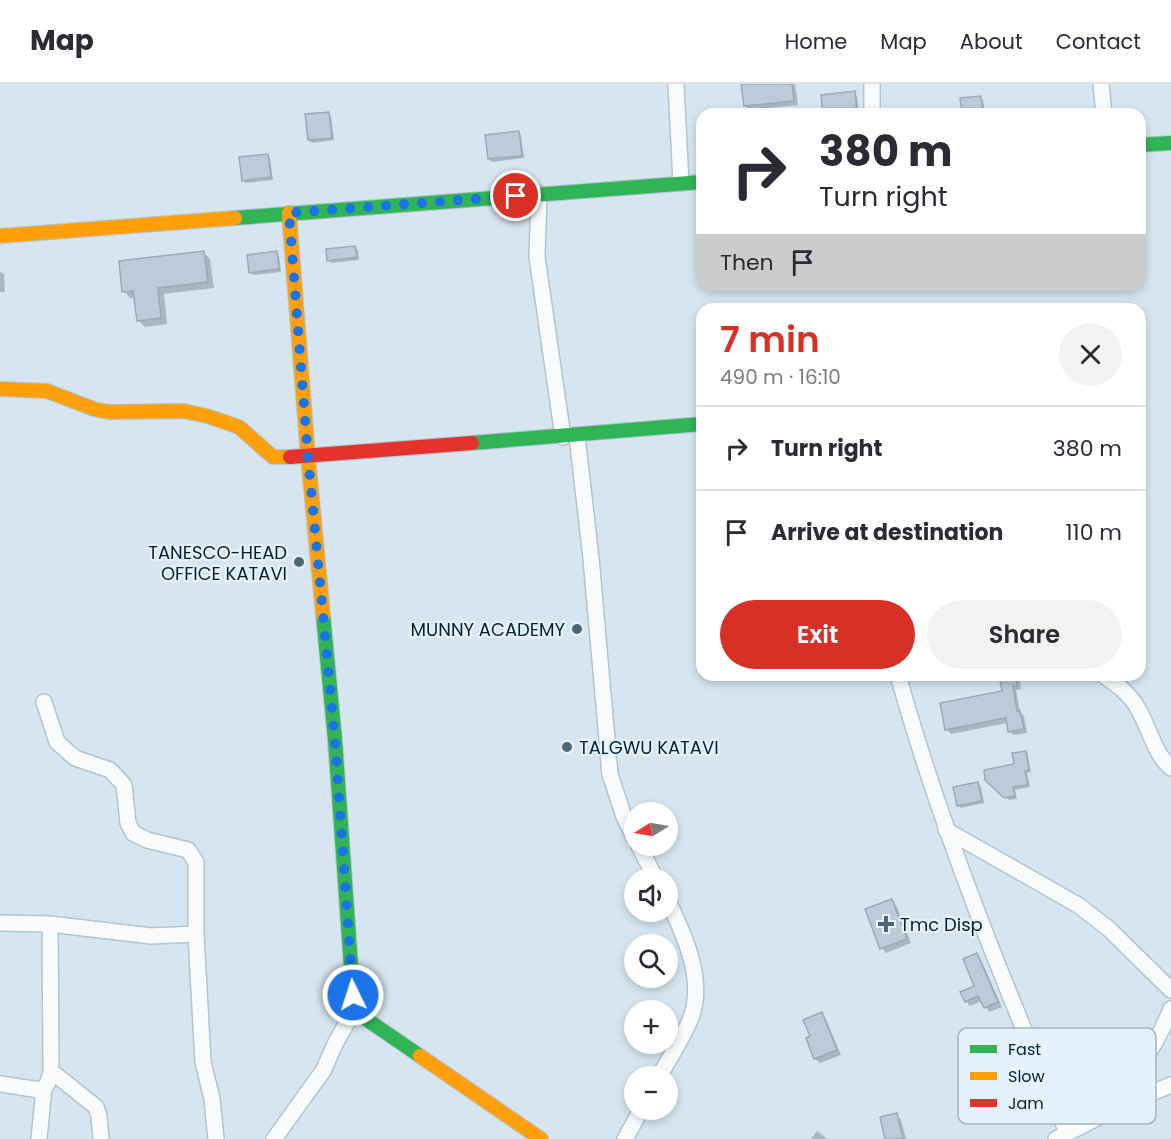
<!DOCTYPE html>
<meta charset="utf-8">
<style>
:root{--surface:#fff;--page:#f2f2f3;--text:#2b2b33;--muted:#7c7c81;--line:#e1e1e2;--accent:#d93025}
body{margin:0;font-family:Poppins,sans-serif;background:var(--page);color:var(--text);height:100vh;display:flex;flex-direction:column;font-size:22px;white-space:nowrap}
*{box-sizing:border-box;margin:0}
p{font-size:20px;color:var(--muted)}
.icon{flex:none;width:33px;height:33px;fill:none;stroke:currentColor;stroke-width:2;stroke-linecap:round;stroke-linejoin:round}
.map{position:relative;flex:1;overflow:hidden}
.panel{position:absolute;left:696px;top:219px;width:450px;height:378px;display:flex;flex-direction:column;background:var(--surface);border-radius:18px;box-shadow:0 3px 9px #0003}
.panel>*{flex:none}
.guide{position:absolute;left:696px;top:24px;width:450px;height:183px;border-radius:18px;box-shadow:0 3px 9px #0003;background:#fff;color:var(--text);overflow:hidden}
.needle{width:39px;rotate:259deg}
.fabs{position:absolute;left:624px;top:718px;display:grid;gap:12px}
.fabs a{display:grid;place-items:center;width:54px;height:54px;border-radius:50%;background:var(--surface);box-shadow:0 3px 9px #0003;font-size:30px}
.pin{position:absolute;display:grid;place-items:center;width:51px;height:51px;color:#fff;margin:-26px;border:3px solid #fff;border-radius:50%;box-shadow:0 2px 6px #0007}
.me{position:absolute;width:66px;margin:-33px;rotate:356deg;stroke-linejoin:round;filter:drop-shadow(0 0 4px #0008)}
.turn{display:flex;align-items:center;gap:21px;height:126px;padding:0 24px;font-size:27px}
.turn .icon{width:78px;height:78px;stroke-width:2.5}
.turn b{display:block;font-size:42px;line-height:51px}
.then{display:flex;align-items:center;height:57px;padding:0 24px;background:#0003;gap:12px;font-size:22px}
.round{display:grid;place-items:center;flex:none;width:63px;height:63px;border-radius:32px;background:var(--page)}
.summary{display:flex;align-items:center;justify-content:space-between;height:102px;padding:0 24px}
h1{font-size:36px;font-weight:600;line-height:45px;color:var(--accent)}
.primary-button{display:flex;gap:12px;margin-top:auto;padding:12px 24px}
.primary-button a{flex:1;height:69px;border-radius:36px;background:var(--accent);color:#fff;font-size:24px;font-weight:600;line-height:69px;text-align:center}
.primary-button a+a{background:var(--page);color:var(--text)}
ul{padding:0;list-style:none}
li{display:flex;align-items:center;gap:18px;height:84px;padding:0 24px;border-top:2px solid var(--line)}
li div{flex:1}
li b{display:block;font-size:22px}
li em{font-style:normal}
header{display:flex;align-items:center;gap:36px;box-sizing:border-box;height:84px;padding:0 30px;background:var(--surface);border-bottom:2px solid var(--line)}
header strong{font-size:28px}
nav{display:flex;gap:33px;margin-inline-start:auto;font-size:21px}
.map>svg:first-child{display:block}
.shadow{fill:#0003}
.building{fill:#bccada;stroke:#9ca9b9;stroke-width:1.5}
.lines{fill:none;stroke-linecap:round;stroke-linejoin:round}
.street-casing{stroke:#b0c4d2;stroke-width:18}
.fast-casing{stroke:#b0c4d2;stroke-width:16}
.slow-casing{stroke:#b0c4d2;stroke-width:16}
.jam-casing{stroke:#b0c4d2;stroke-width:16}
.street{stroke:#f9fbfd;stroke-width:15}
.fast{stroke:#30b455;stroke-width:14}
.slow{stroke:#ff9f0a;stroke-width:14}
.jam{stroke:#e5322d;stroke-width:14}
.route{stroke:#1a73e8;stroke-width:10;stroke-dasharray:0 18}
.poi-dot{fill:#4e6675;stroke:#e5f2fc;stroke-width:2}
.labels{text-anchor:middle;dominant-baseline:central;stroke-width:4.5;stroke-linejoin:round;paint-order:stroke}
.poi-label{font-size:18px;fill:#042133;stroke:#e5f2fc;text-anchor:end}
.key{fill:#e5f2fc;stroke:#a2b3c0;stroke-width:1.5}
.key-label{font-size:16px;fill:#042133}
</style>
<header>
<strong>Map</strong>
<nav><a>Home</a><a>Map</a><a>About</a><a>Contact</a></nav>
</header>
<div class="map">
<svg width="1171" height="1055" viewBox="0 0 1171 1055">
<rect width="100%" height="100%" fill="#d6e5f0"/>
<path class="shadow" d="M 743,0 L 795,0 L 798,21 L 750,26 L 745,22 Z
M 854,9 L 857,12 L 859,30 L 825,30 Z
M 980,13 L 983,16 L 985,29 L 965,30 L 963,28 Z
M 328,29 L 331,32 L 334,56 L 312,59 L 309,56 Z
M 518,49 L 521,51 L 524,74 L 492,78 L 489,75 Z
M 267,71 L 270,74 L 273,96 L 246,99 L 243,96 Z
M 355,164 L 358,166 L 359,176 L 332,179 L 329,176 Z
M 204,169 L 210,175 L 214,204 L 164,210 L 167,240 L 145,243 L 138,236 L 136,213 L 130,214 L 124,207 Z
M 276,169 L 279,172 L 281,188 L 253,191 L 251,188 Z
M 0,188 L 4,190 L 5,208 L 0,208 Z
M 1001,591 L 1019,591 L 1021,605 L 1016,606 L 1020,628 L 1024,632 L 1027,649 L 1014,651 L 1009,647 L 1008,639 L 951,650 L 947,645 L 1003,608 Z
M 1025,669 L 1028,672 L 1031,688 L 1027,689 L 1030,703 L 1015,706 L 1017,715 L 1009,716 L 987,695 L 1016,681 Z
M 978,700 L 981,703 L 984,719 L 961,724 L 958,721 Z
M 892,816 L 896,821 L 911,859 L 886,869 L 882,864 Z
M 977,871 L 981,876 L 1002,923 L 989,928 L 982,917 L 970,922 L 966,917 L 976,902 Z
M 822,930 L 826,935 L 841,971 L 820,979 L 815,975 L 808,955 L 812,953 Z
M 897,1031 L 901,1036 L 906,1055 L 887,1055 Z
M 817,1047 L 826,1054 L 827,1055 L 811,1055 Z"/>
<path class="building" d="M 741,0 L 792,0 L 794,17 L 744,22 Z
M 855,7 L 857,30 L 823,30 L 821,11 Z
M 981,12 L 983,27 L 962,29 L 960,14 Z
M 329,28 L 332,54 L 308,56 L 305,30 Z
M 519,47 L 522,72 L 488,75 L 485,51 Z
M 268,70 L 271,93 L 242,97 L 239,73 Z
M 355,162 L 357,173 L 327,177 L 326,165 Z
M 204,167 L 208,198 L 158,204 L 161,234 L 137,237 L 133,207 L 122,208 L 119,177 Z
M 277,167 L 279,185 L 249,189 L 247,171 Z
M 999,591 L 1016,591 L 1017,602 L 1013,602 L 1017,627 L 1020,627 L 1024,645 L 1008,648 L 1006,634 L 945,646 L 940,619 L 1002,607 Z
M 1026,667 L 1029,686 L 1025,687 L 1028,701 L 1013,703 L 1015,712 L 1004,714 L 985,696 L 984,686 L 1014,680 L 1012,669 Z
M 978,698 L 982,717 L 957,722 L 953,703 Z
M 892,815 L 907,855 L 880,865 L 865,825 Z
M 977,869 L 998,918 L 984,924 L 978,912 L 965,918 L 960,908 L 974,902 L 963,875 Z
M 822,928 L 837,966 L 814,975 L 806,954 L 810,952 L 803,936 Z
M 897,1029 L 903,1055 L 885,1055 L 880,1033 Z"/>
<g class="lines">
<defs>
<path id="street" d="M 676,0 L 681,99
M 872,0 L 872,30
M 1101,0 L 1104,30
M 539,110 L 537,173 L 563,353
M 577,352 L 591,474 L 610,690 L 624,733 L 634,753
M 898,591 C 942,748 1003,898 1067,1048
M 1103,591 C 1116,600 1129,609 1137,623 C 1150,644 1153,668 1171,684
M 44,618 L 57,658 L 75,674 L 110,686 L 124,701 L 128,739 L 133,749 L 147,756 L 188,766 L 196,778 L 196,850 L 203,978 L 212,1015 L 216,1055
M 946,746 L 1078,821 L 1109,845 L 1171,906
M 639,762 L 656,795
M 0,839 L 50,840 L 151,852 L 196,850
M 51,987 L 96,1023 L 99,1032 L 101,1055
M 659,993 C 669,974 682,956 690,936 C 706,898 685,852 668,817
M 0,1000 L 40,1006 C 48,1003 49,995 51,987 L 50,840
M 1108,1025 C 1133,993 1156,963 1171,925
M 39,1055 L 44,1004
M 274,1055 L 323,987 L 336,958 L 356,923
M 625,1055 L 641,1026
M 1056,1055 L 1120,1022 L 1171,1001"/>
<path id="fast" d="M 1140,61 L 1171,59
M 235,134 L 702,98
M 472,359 L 702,340
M 323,531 L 335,656 L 353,911 L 356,923 L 363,933 L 420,972"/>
<path id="slow" d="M 289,129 L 308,373 L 323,531
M 0,152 L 235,134
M 0,305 L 47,307 L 94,325 L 109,328 L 183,327 L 207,332 L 239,343 L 273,373 L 290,373
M 420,972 L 541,1055"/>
<path id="jam" d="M 290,373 L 472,359"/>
</defs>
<use href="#street" class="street-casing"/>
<use href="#fast" class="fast-casing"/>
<use href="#slow" class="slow-casing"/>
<use href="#jam" class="jam-casing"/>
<use href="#street" class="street"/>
<use href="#fast" class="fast"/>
<use href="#slow" class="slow"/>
<use href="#jam" class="jam"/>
</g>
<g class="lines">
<path class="route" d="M 353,911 L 335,657 L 308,373 L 289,129 L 516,112"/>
</g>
<g class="poi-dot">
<circle cx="299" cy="478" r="6"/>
<circle cx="577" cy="545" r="6"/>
<circle cx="567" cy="663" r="6"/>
<path d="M883 831h6v6h6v6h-6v6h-6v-6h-6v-6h6z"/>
</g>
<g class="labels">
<g class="poi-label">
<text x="287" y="468">TANESCO-HEAD<tspan x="287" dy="21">OFFICE KATAVI</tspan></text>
<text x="565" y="545">MUNNY ACADEMY</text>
<text x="579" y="663" text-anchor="start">TALGWU KATAVI</text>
<text x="900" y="840" text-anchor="start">Tmc Disp</text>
</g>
</g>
<rect x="958" y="944" width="198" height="96" rx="9" class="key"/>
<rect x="970" y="961" width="27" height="8" fill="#30b455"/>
<rect x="970" y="988" width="27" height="8" fill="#ff9f0a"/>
<rect x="970" y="1015" width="27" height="8" fill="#e5322d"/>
<g class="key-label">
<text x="1008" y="971">Fast</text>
<text x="1008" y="998">Slow</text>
<text x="1008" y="1025">Jam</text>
</g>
</svg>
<div class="fabs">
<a><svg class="needle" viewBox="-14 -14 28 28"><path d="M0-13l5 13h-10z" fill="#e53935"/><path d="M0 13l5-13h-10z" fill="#7c7c81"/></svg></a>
<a><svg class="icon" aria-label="sound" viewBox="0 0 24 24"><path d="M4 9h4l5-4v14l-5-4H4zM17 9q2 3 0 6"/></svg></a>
<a><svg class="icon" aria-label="search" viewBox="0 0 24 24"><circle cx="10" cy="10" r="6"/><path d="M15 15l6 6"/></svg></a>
<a>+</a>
<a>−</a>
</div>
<div class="pin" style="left:516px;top:112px;background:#d93025"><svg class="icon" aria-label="arrive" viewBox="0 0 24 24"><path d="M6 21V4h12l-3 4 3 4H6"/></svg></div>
<svg class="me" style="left:353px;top:911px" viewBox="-20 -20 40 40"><circle r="17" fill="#1a73e8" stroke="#fff" stroke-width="3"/><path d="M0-11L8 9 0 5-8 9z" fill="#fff"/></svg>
<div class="guide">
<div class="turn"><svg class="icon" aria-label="right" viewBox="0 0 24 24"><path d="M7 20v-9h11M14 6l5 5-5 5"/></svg><div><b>380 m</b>Turn right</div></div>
<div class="then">Then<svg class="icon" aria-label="arrive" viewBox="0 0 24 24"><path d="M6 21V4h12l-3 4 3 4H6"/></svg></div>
</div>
<section class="panel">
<div class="summary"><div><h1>7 min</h1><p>490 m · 16:10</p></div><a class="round"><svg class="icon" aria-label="close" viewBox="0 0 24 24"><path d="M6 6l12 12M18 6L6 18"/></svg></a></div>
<ul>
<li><svg class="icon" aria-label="right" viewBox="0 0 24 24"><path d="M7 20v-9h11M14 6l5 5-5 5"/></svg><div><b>Turn right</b></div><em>380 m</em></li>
<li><svg class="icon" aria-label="arrive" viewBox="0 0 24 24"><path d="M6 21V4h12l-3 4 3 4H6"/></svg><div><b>Arrive at destination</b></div><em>110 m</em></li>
</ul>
<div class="primary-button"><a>Exit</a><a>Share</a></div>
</section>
</div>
